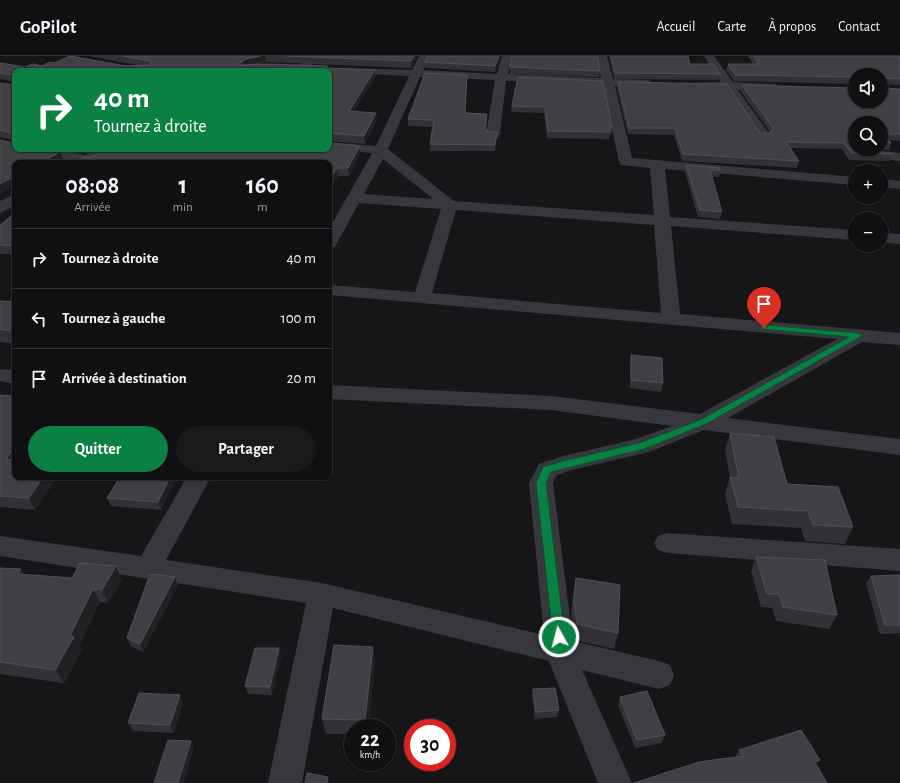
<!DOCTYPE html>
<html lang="fr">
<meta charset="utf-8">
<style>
:root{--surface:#101012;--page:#19191b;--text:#f1f3f6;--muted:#9c9d9f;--line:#303032;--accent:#0b8043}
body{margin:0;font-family:"Alegreya Sans",sans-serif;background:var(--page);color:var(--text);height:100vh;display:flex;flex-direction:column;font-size:15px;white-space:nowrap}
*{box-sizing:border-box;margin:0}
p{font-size:13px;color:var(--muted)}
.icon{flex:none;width:22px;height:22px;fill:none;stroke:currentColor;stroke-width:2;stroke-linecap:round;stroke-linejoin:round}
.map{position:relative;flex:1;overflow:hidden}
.sheet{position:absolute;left:12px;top:104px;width:320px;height:320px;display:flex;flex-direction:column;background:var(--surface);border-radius:8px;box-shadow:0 1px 3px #0004,0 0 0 1px var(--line)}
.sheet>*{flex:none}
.guide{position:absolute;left:12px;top:12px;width:320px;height:84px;border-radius:8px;box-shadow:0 1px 3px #0004,0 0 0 1px var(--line);background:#0b8043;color:#fff;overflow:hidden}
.tools{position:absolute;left:848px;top:12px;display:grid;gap:8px}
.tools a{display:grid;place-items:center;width:40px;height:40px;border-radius:50%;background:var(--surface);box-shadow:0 1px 3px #0004,0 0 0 1px var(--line);font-size:20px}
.speed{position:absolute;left:344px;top:663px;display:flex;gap:8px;font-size:20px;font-weight:700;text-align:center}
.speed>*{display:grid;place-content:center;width:52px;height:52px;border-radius:50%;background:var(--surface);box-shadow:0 1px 3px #0004,0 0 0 1px var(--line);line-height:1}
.speed small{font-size:10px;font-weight:400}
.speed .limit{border:6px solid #d22;background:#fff;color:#111}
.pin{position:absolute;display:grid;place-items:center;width:34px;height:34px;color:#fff;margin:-41px -17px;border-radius:50% 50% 50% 0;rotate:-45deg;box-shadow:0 0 4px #0007}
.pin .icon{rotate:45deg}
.me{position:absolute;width:44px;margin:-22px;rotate:353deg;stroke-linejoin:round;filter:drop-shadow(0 0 3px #0008)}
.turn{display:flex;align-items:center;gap:14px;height:84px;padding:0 16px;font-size:18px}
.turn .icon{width:52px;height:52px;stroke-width:2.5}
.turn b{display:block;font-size:28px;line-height:34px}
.eta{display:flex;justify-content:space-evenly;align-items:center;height:68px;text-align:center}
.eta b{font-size:24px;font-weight:700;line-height:28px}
.primary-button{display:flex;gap:8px;margin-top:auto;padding:8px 16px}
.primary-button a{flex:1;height:46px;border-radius:24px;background:var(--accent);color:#fff;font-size:16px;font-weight:700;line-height:46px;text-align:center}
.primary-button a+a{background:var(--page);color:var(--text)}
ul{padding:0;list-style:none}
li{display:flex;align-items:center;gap:12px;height:60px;padding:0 16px;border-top:1px solid var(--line)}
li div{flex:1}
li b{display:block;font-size:15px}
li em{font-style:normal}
header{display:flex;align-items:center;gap:24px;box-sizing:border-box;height:56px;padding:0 20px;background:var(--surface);border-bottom:1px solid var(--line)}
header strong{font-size:19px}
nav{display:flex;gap:22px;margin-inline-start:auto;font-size:14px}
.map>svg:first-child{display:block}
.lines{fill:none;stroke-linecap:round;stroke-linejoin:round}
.street{fill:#37383d;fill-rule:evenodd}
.wall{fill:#323236}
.shaded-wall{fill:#212124}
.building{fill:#3f3f44;stroke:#4f5156}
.route{fill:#0b8043;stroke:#07532c}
</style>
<header>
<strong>GoPilot</strong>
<nav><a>Accueil</a><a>Carte</a><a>À propos</a><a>Contact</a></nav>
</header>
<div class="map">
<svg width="900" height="727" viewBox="0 0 900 727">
<rect width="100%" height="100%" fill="#161618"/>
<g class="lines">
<path class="street" d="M 311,0 L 324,0 L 304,14 L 296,14 L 294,12 L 296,10 Z
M 419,0 L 429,0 L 423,14 L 497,18 L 502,0 L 512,0 L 508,18 L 601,22 L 597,0 L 607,0 L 613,23 L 648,24 L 652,26 L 654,28 L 652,30 L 648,32 L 615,30 L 632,102 L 855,121 L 855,129 L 665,113 L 670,161 L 855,174 L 855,184 L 671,170 L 680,258 L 900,277 L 900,289 L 862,286 L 728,362 L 900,383 L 900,399 L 704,374 L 649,396 L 568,415 L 556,420 L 553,427 L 573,585 L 659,605 L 670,609 L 674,619 L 670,629 L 659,633 L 582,614 L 632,727 L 598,727 L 549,605 L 333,552 L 302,727 L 268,727 L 306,547 L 0,500 L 0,480 L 141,500 L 187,421 L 211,421 L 166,504 L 322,527 L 544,579 L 529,427 L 539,408 L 563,400 L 636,383 L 672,370 L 551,354 L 329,343 L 329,329 L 551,340 L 700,358 L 837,283 L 329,239 L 329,229 L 415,236 L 441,153 L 359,147 L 337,187 L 335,191 L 329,192 L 329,173 L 372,97 L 325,93 L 329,93 L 329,86 L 376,90 L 409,20 L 344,17 L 340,16 L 338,14 L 340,12 L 412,14 ZM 420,21 L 495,24 L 486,78 L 488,81 L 498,81 L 500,78 L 506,25 L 603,29 L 619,106 L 621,109 L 650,112 L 654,159 L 454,145 L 388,93 ZM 383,103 L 433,143 L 364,138 ZM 456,154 L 654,169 L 661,257 L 432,237 Z
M 704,0 L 714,0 L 733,26 L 776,28 L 778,31 L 776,34 L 772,35 L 738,34 L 770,79 L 768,82 L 758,82 L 726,33 L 694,31 L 692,29 L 694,27 L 721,26 Z
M 29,93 L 56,93 L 85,99 L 95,93 L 111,93 L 94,107 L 75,107 L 76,105 L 31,96 Z
M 875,94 L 900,97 L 900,105 L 870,101 L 868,98 L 870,95 Z
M 881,123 L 900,125 L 900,133 L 881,131 Z
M 15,138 L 15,150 L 0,157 L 0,145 Z
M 881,176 L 900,178 L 900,188 L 881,186 Z
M 0,313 L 15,314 L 15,328 L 0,325 Z
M 667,477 L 900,493 L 900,515 L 667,497 L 658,494 L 654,487 L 658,480 Z"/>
</g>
<path class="wall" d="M 89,0 L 417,0 L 411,12 L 266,6 L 250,9 L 328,12 L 375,21 L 354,55 L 377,64 L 365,88 L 329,85 L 329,15 L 15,15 L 15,93 L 63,104 L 57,107 L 15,107 L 15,129 L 0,137 L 0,84 L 13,87 L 13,84 L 0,81 L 0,27 L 14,29 L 14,26 L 0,23 L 0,7 L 25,11 L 42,10 L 54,7 L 126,10 L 142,10 Z
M 501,0 L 495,16 L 425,12 L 425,6 Z
M 609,0 L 688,0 L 690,8 L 720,18 L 718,24 L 614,23 Z
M 748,0 L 900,0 L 900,29 L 882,28 L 882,32 L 900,33 L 900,85 L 889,84 L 891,87 L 889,94 L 879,93 L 881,93 L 881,67 L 871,93 L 872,96 L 893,98 L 890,105 L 849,104 L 842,93 L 791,92 L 799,105 L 797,112 L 682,105 L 674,79 L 628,78 L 617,33 L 618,26 L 760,77 L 770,76 L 741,36 L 742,29 L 881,45 L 855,19 L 855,28 L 734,25 L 726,14 L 728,8 L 753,8 Z
M 510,11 L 600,15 L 599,21 L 510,18 Z
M 518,21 L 612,72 L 612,78 L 610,78 L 609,83 L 547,82 L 544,57 L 511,56 L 512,50 Z
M 465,57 L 487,64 L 486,73 L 488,76 L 497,76 L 495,95 L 430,95 L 430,88 L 433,71 L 408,70 L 408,63 Z
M 360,90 L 360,98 L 349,120 L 338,120 L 329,134 L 329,107 L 90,102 Z
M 686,109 L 720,114 L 719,121 L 712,121 L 722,156 L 720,163 L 698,161 L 685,116 Z
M 15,157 L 15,198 L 0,198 L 0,169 Z
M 0,245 L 15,246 L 15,288 L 0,286 Z
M 631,299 L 663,327 L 661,336 L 630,332 L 630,307 Z
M 0,339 L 15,421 L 57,421 L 35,454 L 0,451 Z
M 730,377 L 787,428 L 853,471 L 845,488 L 805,485 L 801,472 L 732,468 L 725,438 L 730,421 L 725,394 Z
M 177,421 L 161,454 L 111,450 L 107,442 Z
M 756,501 L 837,559 L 829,573 L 776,565 L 772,552 L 761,551 L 751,515 Z
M 0,512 L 21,513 L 24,519 L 72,522 L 122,524 L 108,547 L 100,546 L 79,590 L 82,594 L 64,627 L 0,618 Z
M 900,519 L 900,577 L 880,578 L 866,528 L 871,520 Z
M 576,522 L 618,577 L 614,593 L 574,584 L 571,560 L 573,538 Z
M 178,529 L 143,596 L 131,590 L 127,582 Z
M 279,592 L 281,600 L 272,639 L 248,638 L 245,630 Z
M 375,606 L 368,672 L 353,672 L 353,678 L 326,678 L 322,663 Z
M 533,633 L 559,654 L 557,661 L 535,663 L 532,641 Z
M 180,639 L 183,647 L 174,677 L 133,675 L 128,667 Z
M 620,641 L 665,679 L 662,687 L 635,692 L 618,649 Z
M 739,694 L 820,704 L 817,709 L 735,701 Z"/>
<path class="shaded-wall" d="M 260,0 L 265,0 L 266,6 L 247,10 L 241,15 L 240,7 L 246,3 Z
M 414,0 L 417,0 L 411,12 L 411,5 Z
M 499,0 L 501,0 L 495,16 L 495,10 Z
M 375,14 L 375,21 L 350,62 L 349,55 Z
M 376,57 L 377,64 L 365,88 L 364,80 Z
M 360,90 L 360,98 L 349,120 L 348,112 Z
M 60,96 L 63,104 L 57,107 L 40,107 Z
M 337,112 L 338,120 L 329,134 L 329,125 Z
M 15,120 L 15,129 L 0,137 L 0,128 Z
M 15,391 L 15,412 L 6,403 Z
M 43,421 L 57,421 L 35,454 L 29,442 Z
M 170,421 L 177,421 L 161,454 L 158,446 Z
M 116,510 L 122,524 L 108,547 L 102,534 Z
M 21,513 L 29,526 L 18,518 Z
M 175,521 L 178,529 L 143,596 L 140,588 Z
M 93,533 L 100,546 L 79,590 L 82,594 L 64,627 L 55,614 L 70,580 Z
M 373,591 L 375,606 L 368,672 L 366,672 L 365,664 Z
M 279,592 L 281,600 L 272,639 L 270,631 Z
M 180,639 L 183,647 L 174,677 L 170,669 Z
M 191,685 L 194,692 L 184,727 L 178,727 Z
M 820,704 L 813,715 L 815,706 Z
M 328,721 L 329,727 L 327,727 Z"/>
<path class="building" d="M 70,0 L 126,10 L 152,9 L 150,5 L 123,0 L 260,0 L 246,3 L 240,7 L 240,9 L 265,8 L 327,10 L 328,12 L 375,14 L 349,55 L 376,57 L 364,80 L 329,77 L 329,15 L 15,15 L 15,93 L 44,93 L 60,96 L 40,107 L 15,107 L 15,120 L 0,128 L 0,84 L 13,87 L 13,77 L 0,74 L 0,27 L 14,29 L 14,19 L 0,17 L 0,7 L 25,11 L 33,8 L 42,10 L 50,6 L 54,7 Z
M 287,0 L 414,0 L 411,5 Z
M 428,0 L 499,0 L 495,10 L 425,6 Z
M 512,0 L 597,0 L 600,15 L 510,11 Z
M 611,0 L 688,0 L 690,8 L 713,8 L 720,18 L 615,17 Z
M 753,0 L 900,0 L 900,23 L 882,22 L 882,32 L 900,33 L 900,78 L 883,78 L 891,87 L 881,86 L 881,67 L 855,67 L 855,93 L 871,93 L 872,96 L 893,98 L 851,97 L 844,87 L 786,86 L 799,105 L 683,98 L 675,72 L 629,72 L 618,26 L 727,28 L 760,77 L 770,77 L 773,72 L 742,29 L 855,32 L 855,45 L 881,45 L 881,19 L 855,19 L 855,21 L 735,19 L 728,8 L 759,8 Z
M 425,17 L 467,19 L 465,57 L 487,58 L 485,72 L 488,76 L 497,76 L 495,89 L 430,88 L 434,64 L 408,63 Z
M 518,21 L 603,25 L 612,72 L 610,71 L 610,76 L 548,75 L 545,51 L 512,50 Z
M 329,87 L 360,90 L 348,112 L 337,112 L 329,125 L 329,107 L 76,107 L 84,101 L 90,102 L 106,93 L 329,93 Z
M 686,109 L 720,112 L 720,114 L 710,114 L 722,156 L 700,154 Z
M 15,157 L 15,190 L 0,189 L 0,169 Z
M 0,245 L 15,246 L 15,275 L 0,273 Z
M 631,299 L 662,302 L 663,327 L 631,324 Z
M 0,339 L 15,340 L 15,391 L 6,403 L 15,404 L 15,421 L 43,421 L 29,442 L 0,440 Z
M 730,377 L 774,381 L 787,428 L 838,431 L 853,471 L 813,469 L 808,455 L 738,451 L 730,421 L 739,422 Z
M 120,421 L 170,421 L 158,446 L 107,442 Z
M 756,501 L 825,504 L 837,559 L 783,551 L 779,538 L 767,538 Z
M 80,507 L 116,510 L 102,534 L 93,533 L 70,580 L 74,581 L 55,614 L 0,606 L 0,512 L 21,513 L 18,518 L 72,522 Z
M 150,518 L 175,521 L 140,588 L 127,582 Z
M 900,519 L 900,569 L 885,569 L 871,520 Z
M 576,522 L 620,529 L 618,577 L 577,568 L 574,544 Z
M 334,589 L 373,591 L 365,664 L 322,663 Z
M 255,592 L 279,592 L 270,631 L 245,630 Z
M 555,632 L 559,654 L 536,656 L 533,633 Z
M 647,635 L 665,679 L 637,684 L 620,641 Z
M 139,637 L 180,639 L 170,669 L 128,667 Z
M 801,674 L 820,704 L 815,706 L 827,727 L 634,727 L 699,706 L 743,700 L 739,694 Z
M 168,684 L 191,685 L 178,727 L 154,727 Z
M 307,717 L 328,721 L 327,727 L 305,727 Z"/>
<path class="route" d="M 764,269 L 858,277 L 862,280 L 706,368 L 644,393 L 551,416 L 546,427 L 565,581 L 563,585 L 559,586 L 554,585 L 553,581 L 536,427 L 543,411 L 563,405 L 639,387 L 700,364 L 849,281 L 761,273 L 761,270 Z"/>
</svg>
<div class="tools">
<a><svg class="icon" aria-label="sound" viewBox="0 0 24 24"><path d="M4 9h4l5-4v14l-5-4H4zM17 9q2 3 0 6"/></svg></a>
<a><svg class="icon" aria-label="search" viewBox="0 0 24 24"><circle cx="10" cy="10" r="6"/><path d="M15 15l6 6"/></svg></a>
<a>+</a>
<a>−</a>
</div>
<div class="speed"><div>22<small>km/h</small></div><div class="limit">30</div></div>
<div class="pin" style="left:764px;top:272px;background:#d93025"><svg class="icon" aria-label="arrive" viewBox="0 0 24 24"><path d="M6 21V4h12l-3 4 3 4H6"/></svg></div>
<svg class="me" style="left:559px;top:581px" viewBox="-20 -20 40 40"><circle r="17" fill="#0b8043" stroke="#fff" stroke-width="3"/><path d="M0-11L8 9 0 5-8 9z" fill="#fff"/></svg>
<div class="guide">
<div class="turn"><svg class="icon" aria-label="right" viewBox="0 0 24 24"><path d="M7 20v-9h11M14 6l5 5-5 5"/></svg><div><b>40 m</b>Tournez à droite</div></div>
</div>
<section class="sheet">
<div class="eta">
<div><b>08:08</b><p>Arrivée</p></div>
<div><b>1</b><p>min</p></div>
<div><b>160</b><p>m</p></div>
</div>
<ul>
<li><svg class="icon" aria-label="right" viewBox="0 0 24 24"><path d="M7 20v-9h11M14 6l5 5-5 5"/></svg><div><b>Tournez à droite</b></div><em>40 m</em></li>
<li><svg class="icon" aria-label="left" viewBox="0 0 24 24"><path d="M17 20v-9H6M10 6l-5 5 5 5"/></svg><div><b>Tournez à gauche</b></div><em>100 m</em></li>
<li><svg class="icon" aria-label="arrive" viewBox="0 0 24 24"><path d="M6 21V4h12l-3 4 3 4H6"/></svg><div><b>Arrivée à destination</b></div><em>20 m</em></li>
</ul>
<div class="primary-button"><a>Quitter</a><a>Partager</a></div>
</section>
</div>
